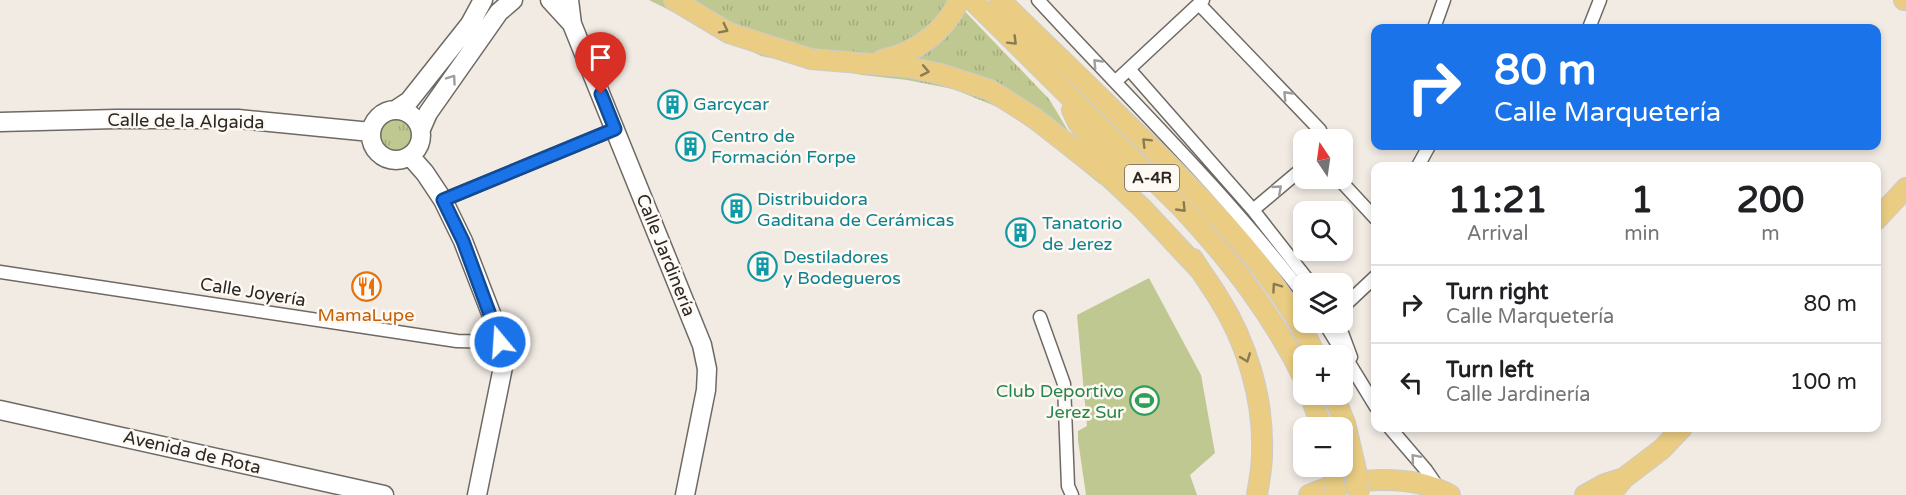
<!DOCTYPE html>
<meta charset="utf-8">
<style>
:root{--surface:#fff;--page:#f2f2f2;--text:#202124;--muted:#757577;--line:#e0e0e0}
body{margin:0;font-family:"Varela Round",sans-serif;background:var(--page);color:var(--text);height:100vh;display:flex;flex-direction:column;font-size:22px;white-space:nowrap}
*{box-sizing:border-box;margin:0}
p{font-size:20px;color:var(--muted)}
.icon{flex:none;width:33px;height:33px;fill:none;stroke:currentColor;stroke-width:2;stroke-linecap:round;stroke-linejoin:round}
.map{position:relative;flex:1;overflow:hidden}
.drawer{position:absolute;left:1371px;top:162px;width:510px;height:270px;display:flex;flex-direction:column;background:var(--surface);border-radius:12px;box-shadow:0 3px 9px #0003}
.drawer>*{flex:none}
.top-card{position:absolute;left:1371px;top:24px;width:510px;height:126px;border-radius:12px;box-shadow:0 3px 9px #0003;background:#1a73e8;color:#fff;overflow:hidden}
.needle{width:39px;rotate:347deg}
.tools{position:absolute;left:1293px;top:129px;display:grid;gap:12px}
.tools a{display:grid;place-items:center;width:60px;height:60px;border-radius:12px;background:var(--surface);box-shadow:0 3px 9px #0003;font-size:30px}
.pin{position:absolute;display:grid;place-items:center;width:51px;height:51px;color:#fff;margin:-62px -26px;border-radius:50% 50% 50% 0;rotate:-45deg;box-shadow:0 0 6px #0007}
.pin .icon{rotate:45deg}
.me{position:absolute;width:66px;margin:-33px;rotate:342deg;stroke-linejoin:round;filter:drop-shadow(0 0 4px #0008)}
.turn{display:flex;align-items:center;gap:21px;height:126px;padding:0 24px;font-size:27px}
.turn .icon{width:78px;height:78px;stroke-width:2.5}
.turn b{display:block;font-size:42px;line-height:51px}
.eta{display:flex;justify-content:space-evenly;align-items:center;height:102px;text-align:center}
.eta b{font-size:36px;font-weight:700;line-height:42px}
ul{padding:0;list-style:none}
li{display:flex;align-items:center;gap:18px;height:78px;padding:0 24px;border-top:2px solid var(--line)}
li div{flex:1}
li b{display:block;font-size:22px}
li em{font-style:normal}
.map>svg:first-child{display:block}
.grass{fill:url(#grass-tufts)}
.park{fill:#bfc890}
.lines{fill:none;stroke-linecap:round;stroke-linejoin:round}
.street-casing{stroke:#6f6963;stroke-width:15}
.secondary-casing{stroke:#6f6963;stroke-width:21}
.primary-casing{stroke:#cccbca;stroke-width:22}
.street{stroke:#fff;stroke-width:12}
.secondary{stroke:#fff;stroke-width:18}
.primary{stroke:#eacd83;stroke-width:20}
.primary-bridge-casing{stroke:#cccbca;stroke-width:22;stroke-linecap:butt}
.primary-bridge{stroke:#eacd83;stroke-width:20}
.oneway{stroke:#8a7a54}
.oneway2{stroke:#9f9e9c}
.route-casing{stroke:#114b97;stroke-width:15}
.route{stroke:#1a73e8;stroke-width:10}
.labels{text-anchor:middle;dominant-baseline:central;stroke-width:5;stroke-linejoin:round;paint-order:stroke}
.shield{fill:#fff9f3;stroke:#6a6662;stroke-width:1.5}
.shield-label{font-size:16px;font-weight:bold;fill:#2a2724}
.culture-label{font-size:18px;fill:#0d838f;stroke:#fff9f3;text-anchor:start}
.street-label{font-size:18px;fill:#2a2724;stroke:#fff9f3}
.food-label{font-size:18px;fill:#c56008;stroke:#fff9f3}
.leisure-label{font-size:18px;fill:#27864d;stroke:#fff9f3;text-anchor:end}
</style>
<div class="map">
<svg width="1906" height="495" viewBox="0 0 1906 495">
<defs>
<pattern id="grass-tufts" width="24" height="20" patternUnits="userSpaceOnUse" patternTransform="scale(1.5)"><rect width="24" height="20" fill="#bfc890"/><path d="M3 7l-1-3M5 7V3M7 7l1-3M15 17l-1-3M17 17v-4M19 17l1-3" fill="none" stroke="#a4ac7c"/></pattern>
</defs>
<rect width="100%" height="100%" fill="#f2ebe4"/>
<path class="grass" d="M 649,0 L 954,0 L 1049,99 L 1101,185 L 1041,136 L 1000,108 L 953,89 L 907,80 L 862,75 L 761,56 Z
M377 134a19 19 0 1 1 38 0a19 19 0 1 1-38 0Z"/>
<path class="park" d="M 1149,278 L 1201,375 L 1215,453 L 1190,475 L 1197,495 L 1086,495 L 1078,440 L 1078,431 L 1087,426 L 1077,315 Z"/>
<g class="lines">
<defs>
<path id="street" d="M 1038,0 C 1127,97 1223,189 1304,295
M 1199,4 L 1320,130 L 1323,140
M 1434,28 L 1444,0
M 1589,28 L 1600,0
M 1129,69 L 1253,210 L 1311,284
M 1115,82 L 1203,0
M 1418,166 L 1429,146
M 1338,178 L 1376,219
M 443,200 L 615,129
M 1253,210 L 1304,167
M 0,272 L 457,341 L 500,342
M 1342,308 L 1376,276
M 1040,317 L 1064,384 L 1068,486 L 1072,495
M 1324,322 L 1376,407
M 1338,322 L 1351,357
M 1390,428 L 1426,470 L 1439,489"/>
<path id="secondary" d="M 550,0 L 572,24
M 569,0 L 572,24 L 702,345 L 707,369 L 706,390 L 685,495
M 397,109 L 409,101 L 470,24 L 483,0
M371 135a25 25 0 1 1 50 0a25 25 0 1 1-50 0Z
M 0,122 L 116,119 L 238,119 L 371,132
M 421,129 L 428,113 L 499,12 L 513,0
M 410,156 L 425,173 L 443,200 L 463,241 L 492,316 L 500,342 L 503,367 L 477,495
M 0,410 L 384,495"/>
<path id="primary" d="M 674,0 L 729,33 L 811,59 L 908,67 L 941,74 L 990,90 L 1033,117 L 1106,174 L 1143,209 L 1199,269
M 972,0 L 1183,209 C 1231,261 1273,315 1304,379
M 1000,0 C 1054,53 1109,105 1163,159 C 1221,218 1281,280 1316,356
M 1904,0 L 1906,0
M 882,60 C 915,53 945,32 959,0
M 1072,110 L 1078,123 L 1129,181
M 1876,220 L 1906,188
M 1193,259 C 1201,272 1210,284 1218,297 C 1247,342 1264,400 1262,454 C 1262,468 1259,482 1257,495
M 1310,394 L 1322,428
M 1333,394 L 1345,423
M 1309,495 C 1348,477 1412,473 1450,495
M 1585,495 L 1605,484 L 1624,478
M 1610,495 L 1624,478 L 1662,449 L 1682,428"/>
</defs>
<use href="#street" class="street-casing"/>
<use href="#secondary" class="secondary-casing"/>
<use href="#primary" class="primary-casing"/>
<use href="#street" class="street"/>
<use href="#secondary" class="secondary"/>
<use href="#primary" class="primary"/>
<defs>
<path id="primary-bridge" d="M 1345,423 L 1356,470 L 1359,495
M 1332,466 L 1336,495"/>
</defs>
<use href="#primary-bridge" class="primary-bridge-casing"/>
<use href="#primary-bridge" class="primary-bridge"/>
</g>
<defs><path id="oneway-chevron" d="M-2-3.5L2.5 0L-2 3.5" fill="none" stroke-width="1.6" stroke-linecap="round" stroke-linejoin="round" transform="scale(1.5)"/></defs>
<g class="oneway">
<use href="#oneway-chevron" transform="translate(724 29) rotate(27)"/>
<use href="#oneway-chevron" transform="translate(1013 41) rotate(45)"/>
<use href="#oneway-chevron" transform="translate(925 71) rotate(11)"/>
<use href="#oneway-chevron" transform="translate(1146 142) rotate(-135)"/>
<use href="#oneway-chevron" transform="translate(1182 208) rotate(46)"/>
<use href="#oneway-chevron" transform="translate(1276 287) rotate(-125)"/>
<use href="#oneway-chevron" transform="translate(1246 358) rotate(69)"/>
</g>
<g class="oneway2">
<use href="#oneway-chevron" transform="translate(1097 63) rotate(-134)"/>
<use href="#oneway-chevron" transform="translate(452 79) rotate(-55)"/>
<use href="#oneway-chevron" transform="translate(1287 95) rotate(-134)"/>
<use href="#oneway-chevron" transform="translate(1278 189) rotate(-41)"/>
<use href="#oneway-chevron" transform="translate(1415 458) rotate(-131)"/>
</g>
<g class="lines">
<defs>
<path id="route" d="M 500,342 L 463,241 L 443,200 L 615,129 L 601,94"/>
</defs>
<use href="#route" class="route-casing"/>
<use href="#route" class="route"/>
</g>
<defs>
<symbol id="building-ring" viewBox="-11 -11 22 22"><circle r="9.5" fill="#fff9f3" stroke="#0f9aa8" stroke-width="1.5"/><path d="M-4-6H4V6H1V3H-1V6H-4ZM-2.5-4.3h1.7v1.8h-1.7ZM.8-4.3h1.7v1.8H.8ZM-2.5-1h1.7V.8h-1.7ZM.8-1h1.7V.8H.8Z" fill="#0f9aa8"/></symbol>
<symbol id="restaurant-ring" viewBox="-11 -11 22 22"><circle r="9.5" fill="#fff9f3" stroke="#e8710a" stroke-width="1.5"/><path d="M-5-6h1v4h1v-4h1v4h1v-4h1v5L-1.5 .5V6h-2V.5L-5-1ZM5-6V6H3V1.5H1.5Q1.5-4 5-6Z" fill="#e8710a"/></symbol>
<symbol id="stadium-ring" viewBox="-11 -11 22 22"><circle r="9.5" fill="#fff9f3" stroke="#2e9e5b" stroke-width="1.5"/><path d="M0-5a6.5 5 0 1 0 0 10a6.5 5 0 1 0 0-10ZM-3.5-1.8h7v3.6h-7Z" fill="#2e9e5b"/></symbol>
</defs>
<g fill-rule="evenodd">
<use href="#building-ring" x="656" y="88" width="33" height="33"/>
<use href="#building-ring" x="674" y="130" width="33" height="33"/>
<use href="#building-ring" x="720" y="192" width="33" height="33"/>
<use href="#building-ring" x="1004" y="216" width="33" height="33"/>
<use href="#building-ring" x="746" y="250" width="33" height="33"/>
<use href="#restaurant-ring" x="350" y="270" width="33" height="33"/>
<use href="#stadium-ring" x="1128" y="384" width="33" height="33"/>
</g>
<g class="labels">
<rect class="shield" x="1125" y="165" width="54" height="26" rx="4.5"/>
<g class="shield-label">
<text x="1152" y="178">A-4R</text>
</g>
<g class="culture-label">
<text x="693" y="104">Garcycar</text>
<text x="711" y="136">Centro de<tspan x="711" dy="21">Formación Forpe</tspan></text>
<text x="757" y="199">Distribuidora<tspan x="757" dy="21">Gaditana de Cerámicas</tspan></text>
<text x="1042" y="223">Tanatorio<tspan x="1042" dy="21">de Jerez</tspan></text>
<text x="783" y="257">Destiladores<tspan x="783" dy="21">y Bodegueros</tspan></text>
</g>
<g class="street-label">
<text transform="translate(186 121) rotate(1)">Calle de la Algaida</text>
<text transform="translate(666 255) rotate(68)">Calle Jardinería</text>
<text transform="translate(253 292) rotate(9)">Calle Joyería</text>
<text transform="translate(192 452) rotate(13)">Avenida de Rota</text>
</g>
<g class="food-label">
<text x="366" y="315">MamaLupe</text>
</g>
<g class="leisure-label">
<text x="1124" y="391">Club Deportivo<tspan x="1124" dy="21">Jerez Sur</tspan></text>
</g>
</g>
</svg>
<div class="tools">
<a><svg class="needle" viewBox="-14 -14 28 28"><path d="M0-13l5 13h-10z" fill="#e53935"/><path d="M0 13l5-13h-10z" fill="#757577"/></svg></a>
<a><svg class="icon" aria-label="search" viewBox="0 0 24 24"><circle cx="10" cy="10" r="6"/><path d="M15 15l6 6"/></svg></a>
<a><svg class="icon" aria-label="layers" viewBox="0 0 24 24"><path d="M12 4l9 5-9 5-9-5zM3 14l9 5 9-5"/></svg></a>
<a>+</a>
<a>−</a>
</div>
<div class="pin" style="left:601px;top:94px;background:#d93025"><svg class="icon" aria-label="arrive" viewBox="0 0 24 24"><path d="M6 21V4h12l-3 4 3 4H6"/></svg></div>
<svg class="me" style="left:500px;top:342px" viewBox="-20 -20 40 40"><circle r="17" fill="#1a73e8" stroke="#fff" stroke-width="3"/><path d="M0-11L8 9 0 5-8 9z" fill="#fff"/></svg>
<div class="top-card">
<div class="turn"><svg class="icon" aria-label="right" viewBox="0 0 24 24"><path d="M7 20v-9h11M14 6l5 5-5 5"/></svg><div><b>80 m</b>Calle Marquetería</div></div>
</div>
<section class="drawer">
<div class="eta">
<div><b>11:21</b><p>Arrival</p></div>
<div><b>1</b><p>min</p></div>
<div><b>200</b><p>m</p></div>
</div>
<ul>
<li><svg class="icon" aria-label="right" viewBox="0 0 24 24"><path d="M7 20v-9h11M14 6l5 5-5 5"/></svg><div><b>Turn right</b><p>Calle Marquetería</p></div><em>80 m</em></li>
<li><svg class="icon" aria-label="left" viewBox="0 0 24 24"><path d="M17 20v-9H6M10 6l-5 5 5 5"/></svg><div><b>Turn left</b><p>Calle Jardinería</p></div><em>100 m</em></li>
</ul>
</section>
</div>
